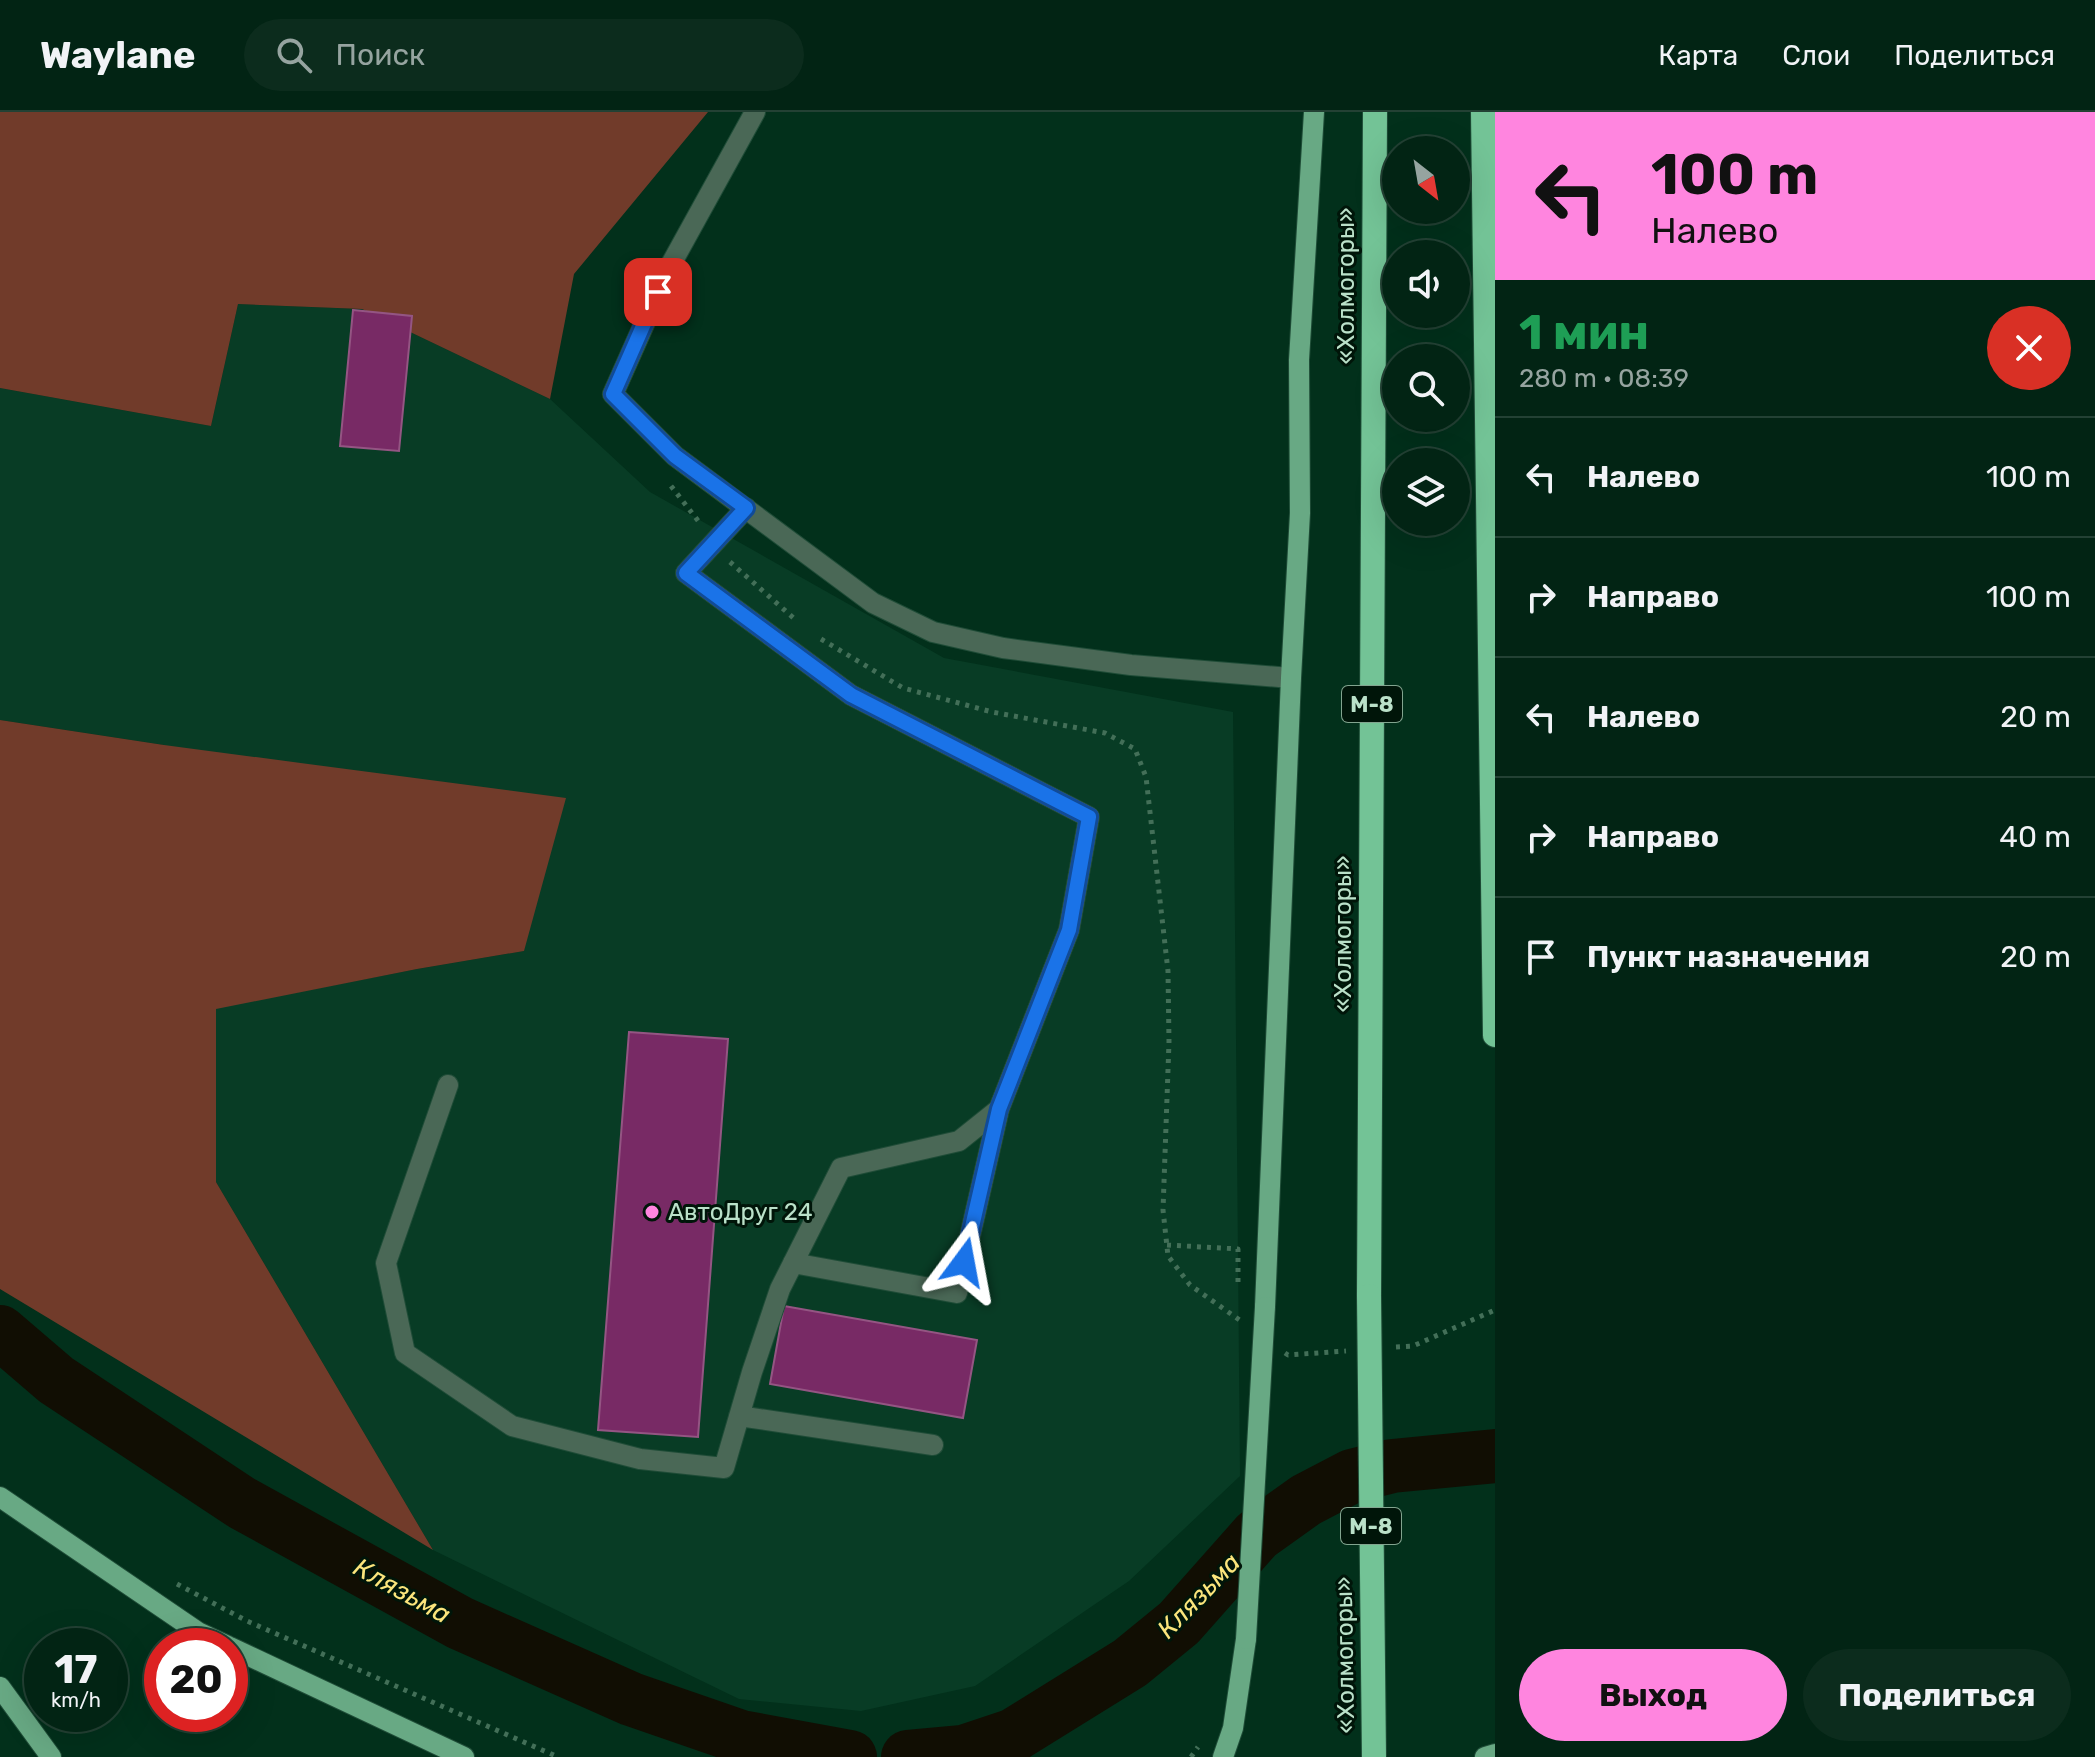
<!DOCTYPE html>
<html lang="ru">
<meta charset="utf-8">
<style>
:root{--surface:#022414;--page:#0c2c1d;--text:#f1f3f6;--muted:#96a4a0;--line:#234134;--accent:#ff85df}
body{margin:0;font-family:Rubik,sans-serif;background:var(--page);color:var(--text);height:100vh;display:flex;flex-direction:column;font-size:30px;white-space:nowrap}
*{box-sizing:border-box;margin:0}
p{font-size:26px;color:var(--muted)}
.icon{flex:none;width:44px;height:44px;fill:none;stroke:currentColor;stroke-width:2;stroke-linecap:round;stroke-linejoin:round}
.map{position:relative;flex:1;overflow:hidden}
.sheet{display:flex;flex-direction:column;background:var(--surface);width:600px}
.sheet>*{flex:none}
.guide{background:#ff85df;color:#111;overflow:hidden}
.needle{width:52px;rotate:149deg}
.controls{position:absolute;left:1382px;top:24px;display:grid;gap:16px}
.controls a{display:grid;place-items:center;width:88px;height:88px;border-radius:50%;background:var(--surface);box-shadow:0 8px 32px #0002,0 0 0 2px var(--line);font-size:40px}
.speed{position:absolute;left:24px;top:1516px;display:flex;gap:16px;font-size:40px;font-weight:700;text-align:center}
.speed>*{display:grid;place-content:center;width:104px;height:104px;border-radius:50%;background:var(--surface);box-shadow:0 8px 32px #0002,0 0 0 2px var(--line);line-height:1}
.speed small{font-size:20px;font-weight:400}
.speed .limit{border:12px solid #d22;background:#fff;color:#111}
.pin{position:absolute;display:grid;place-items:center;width:68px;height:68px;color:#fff;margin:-34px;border-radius:16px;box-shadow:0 4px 12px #0006}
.me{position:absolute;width:88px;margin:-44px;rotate:13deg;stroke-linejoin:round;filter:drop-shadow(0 0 6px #0008)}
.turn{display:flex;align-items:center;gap:28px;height:168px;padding:0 24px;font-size:36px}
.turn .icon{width:104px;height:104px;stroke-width:2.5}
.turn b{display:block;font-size:56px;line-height:68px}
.round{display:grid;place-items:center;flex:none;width:84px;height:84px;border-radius:42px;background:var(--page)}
.headline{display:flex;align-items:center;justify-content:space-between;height:136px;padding:0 24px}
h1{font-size:48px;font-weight:700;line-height:60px;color:#1e9e55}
.cta{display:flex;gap:16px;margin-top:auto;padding:16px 24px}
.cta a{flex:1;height:92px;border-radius:48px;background:var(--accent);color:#111;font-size:32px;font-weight:700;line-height:92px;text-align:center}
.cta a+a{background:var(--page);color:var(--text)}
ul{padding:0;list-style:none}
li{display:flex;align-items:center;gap:24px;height:120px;padding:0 24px;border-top:2px solid var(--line)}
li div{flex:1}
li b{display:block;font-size:30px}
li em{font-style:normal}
header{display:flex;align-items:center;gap:48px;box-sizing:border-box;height:112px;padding:0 40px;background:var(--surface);border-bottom:2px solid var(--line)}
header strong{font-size:38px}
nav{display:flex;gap:44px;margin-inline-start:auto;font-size:28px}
.search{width:560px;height:72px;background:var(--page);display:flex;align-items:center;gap:20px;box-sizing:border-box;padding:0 28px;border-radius:44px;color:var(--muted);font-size:30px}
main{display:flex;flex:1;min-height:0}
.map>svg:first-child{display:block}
.built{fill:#083c25}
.green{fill:#713b2a}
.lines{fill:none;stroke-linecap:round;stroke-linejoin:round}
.river{stroke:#110e03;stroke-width:54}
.building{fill:#782a65;stroke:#945583;stroke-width:2}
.minor-casing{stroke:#1f4c37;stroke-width:22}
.major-casing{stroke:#1f4c37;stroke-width:22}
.highway-casing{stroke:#1f4c37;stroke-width:26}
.path{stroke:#436f58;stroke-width:5;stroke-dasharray:4 6;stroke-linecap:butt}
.minor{stroke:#4a6856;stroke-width:20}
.major{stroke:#68a984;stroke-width:20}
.highway{stroke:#73c396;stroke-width:24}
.major-bridge-casing{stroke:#1f4c37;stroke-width:22;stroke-linecap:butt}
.highway-bridge-casing{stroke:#1f4c37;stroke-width:26;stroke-linecap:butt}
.major-bridge{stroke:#68a984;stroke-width:20}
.highway-bridge{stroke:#73c396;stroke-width:24}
.route-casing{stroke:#114b97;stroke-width:20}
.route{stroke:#1a73e8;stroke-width:14}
.poi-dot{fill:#ff85df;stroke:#001509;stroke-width:3}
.labels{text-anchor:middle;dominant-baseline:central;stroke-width:6;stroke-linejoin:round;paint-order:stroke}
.shield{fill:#001509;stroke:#82a48f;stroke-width:2}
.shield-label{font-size:22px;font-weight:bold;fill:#bae1c9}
.street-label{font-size:24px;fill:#bae1c9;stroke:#001509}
.poi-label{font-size:24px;fill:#bae1c9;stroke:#001509;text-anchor:start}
.water-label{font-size:26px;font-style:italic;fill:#fbe57c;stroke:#001509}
</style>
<header>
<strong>Waylane</strong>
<div class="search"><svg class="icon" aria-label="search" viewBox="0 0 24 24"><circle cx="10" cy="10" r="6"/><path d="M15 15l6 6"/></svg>Поиск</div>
<nav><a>Карта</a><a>Слои</a><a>Поделиться</a></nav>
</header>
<main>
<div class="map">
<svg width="1495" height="1645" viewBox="0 0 1495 1645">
<rect width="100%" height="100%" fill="#02301b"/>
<path class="built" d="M 238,192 L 362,197 L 550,287 L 650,380 L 944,546 L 1233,600 L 1240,1364 L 1129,1469 L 975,1574 L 861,1599 L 739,1587 L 433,1438 L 216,1070 L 216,896 L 417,857 L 524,839 L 164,633 L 0,608 L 0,276 L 211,314 Z"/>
<path class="green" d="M 0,0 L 708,0 L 574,162 L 550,287 L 362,197 L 238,192 L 211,314 L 0,276 Z
M 0,608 L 164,633 L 566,686 L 524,839 L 417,857 L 216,897 L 216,1070 L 433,1438 L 0,1177 Z"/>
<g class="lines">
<path class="river" d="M 0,1220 L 56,1268 L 242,1391 L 460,1511 L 631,1587 L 741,1625 L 850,1645
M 908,1645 L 963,1640 L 1014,1623 L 1130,1551 L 1179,1511 L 1257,1423 L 1306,1388 L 1352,1364 L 1392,1354 L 1495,1344"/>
</g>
<path class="building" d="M 353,198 L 412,204 L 399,339 L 340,334 Z
M 629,920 L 728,927 L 698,1325 L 598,1318 Z
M 784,1194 L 977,1228 L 963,1306 L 770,1272 Z"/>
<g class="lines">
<defs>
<path id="minor" d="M 755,0 L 670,154 L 613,282 L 675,344 L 873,491 L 933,520 L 1003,536 L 1131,553 L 1291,566
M 448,973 L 386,1151 L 405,1241 L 512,1314 L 640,1347 L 724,1356 L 752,1260 L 780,1177 L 841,1056 L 959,1029 L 999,997 L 1069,818 L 1089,705 L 851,583 L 686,461 L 746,396
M 793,1151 L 957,1181 L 999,997
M 739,1304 L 933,1333"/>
<path id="major" d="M 1265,1195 L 1291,566 L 1300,401 L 1299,248 L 1314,0
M 0,1385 L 198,1520 L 228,1534
M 230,1535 L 464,1645
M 0,1575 L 51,1645
M 1223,1645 L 1233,1616 L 1246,1527
M 1485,1645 L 1495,1642"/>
<path id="highway" d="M 1483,0 L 1495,923
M 1369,1184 L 1375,0"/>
</defs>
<use href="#minor" class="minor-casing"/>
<use href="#major" class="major-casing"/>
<use href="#highway" class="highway-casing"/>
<path class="path" d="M 671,374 L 699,410
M 730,450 L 797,509
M 821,527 L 903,576 L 992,600 L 1105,621 L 1135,637 L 1146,665 L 1168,859 L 1169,930 L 1163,1098 L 1168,1144 L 1190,1173 L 1241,1209
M 1167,1133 L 1238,1137 L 1238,1173
M 1396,1235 L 1413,1234 L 1495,1198
M 1285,1241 L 1288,1243 L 1346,1239
M 177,1472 L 247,1509 L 558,1645
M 1191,1645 L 1198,1635"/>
<use href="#minor" class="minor"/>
<use href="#major" class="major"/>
<use href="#highway" class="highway"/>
<defs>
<path id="major-bridge" d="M 1246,1527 L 1265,1195"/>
<path id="highway-bridge" d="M 1369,1184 L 1374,1645"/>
</defs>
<use href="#major-bridge" class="major-bridge-casing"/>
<use href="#highway-bridge" class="highway-bridge-casing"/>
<use href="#major-bridge" class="major-bridge"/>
<use href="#highway-bridge" class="highway-bridge"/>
</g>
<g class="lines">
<defs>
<path id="route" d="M 658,180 L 613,282 L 675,344 L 746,396 L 686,461 L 851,583 L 1089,705 L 1069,818 L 999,997 L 964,1150"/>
</defs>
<use href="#route" class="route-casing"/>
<use href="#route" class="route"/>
</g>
<circle class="poi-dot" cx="652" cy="1100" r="8"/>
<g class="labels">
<g class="shield">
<rect x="1342" y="574" width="60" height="36" rx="6"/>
<rect x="1341" y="1396" width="60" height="36" rx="6"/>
</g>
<g class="shield-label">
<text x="1372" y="592">М-8</text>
<text x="1371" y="1414">М-8</text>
</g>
<g class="street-label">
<text transform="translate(1346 174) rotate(-90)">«Холмогоры»</text>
<text transform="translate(1343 822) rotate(-90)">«Холмогоры»</text>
<text transform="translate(1345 1543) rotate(-91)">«Холмогоры»</text>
</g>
<g class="poi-label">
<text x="668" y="1100">АвтоДруг 24</text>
</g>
<g class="water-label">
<text transform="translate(402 1479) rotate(29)">Клязьма</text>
<text transform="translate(1199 1484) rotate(-46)">Клязьма</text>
</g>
</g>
</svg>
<div class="controls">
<a><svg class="needle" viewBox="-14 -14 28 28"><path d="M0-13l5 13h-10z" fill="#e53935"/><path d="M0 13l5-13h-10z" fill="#96a4a0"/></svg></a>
<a><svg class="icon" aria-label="sound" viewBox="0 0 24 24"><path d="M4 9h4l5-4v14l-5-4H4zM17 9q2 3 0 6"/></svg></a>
<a><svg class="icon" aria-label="search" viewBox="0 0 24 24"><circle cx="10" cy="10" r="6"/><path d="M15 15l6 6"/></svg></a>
<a><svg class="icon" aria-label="layers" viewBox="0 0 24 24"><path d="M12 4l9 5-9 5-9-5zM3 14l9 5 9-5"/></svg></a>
</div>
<div class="speed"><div>17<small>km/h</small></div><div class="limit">20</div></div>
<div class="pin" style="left:658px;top:180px;background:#d93025"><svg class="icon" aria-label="arrive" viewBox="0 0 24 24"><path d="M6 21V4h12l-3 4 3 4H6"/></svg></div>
<svg class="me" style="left:964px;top:1150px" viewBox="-20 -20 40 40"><path d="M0-17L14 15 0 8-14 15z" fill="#1a73e8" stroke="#fff" stroke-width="4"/></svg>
</div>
<section class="sheet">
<div class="guide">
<div class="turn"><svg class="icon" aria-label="left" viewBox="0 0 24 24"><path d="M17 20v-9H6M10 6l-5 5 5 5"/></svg><div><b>100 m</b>Налево</div></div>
</div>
<div class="headline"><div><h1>1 мин</h1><p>280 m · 08:39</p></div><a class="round" style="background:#d93025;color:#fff"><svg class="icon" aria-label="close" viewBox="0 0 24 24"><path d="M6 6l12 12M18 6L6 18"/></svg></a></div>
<ul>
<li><svg class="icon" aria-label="left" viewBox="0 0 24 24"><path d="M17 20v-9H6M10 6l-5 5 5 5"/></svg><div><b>Налево</b></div><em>100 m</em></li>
<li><svg class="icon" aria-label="right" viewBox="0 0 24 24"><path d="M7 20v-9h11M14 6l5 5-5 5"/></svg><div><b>Направо</b></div><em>100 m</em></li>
<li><svg class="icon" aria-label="left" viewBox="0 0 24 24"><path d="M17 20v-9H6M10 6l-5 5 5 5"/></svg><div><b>Налево</b></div><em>20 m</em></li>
<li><svg class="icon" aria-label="right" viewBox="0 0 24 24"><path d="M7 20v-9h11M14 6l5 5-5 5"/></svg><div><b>Направо</b></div><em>40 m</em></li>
<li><svg class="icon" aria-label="arrive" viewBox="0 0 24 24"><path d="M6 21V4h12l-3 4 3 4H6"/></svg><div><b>Пункт назначения</b></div><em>20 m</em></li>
</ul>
<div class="cta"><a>Выход</a><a>Поделиться</a></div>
</section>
</main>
